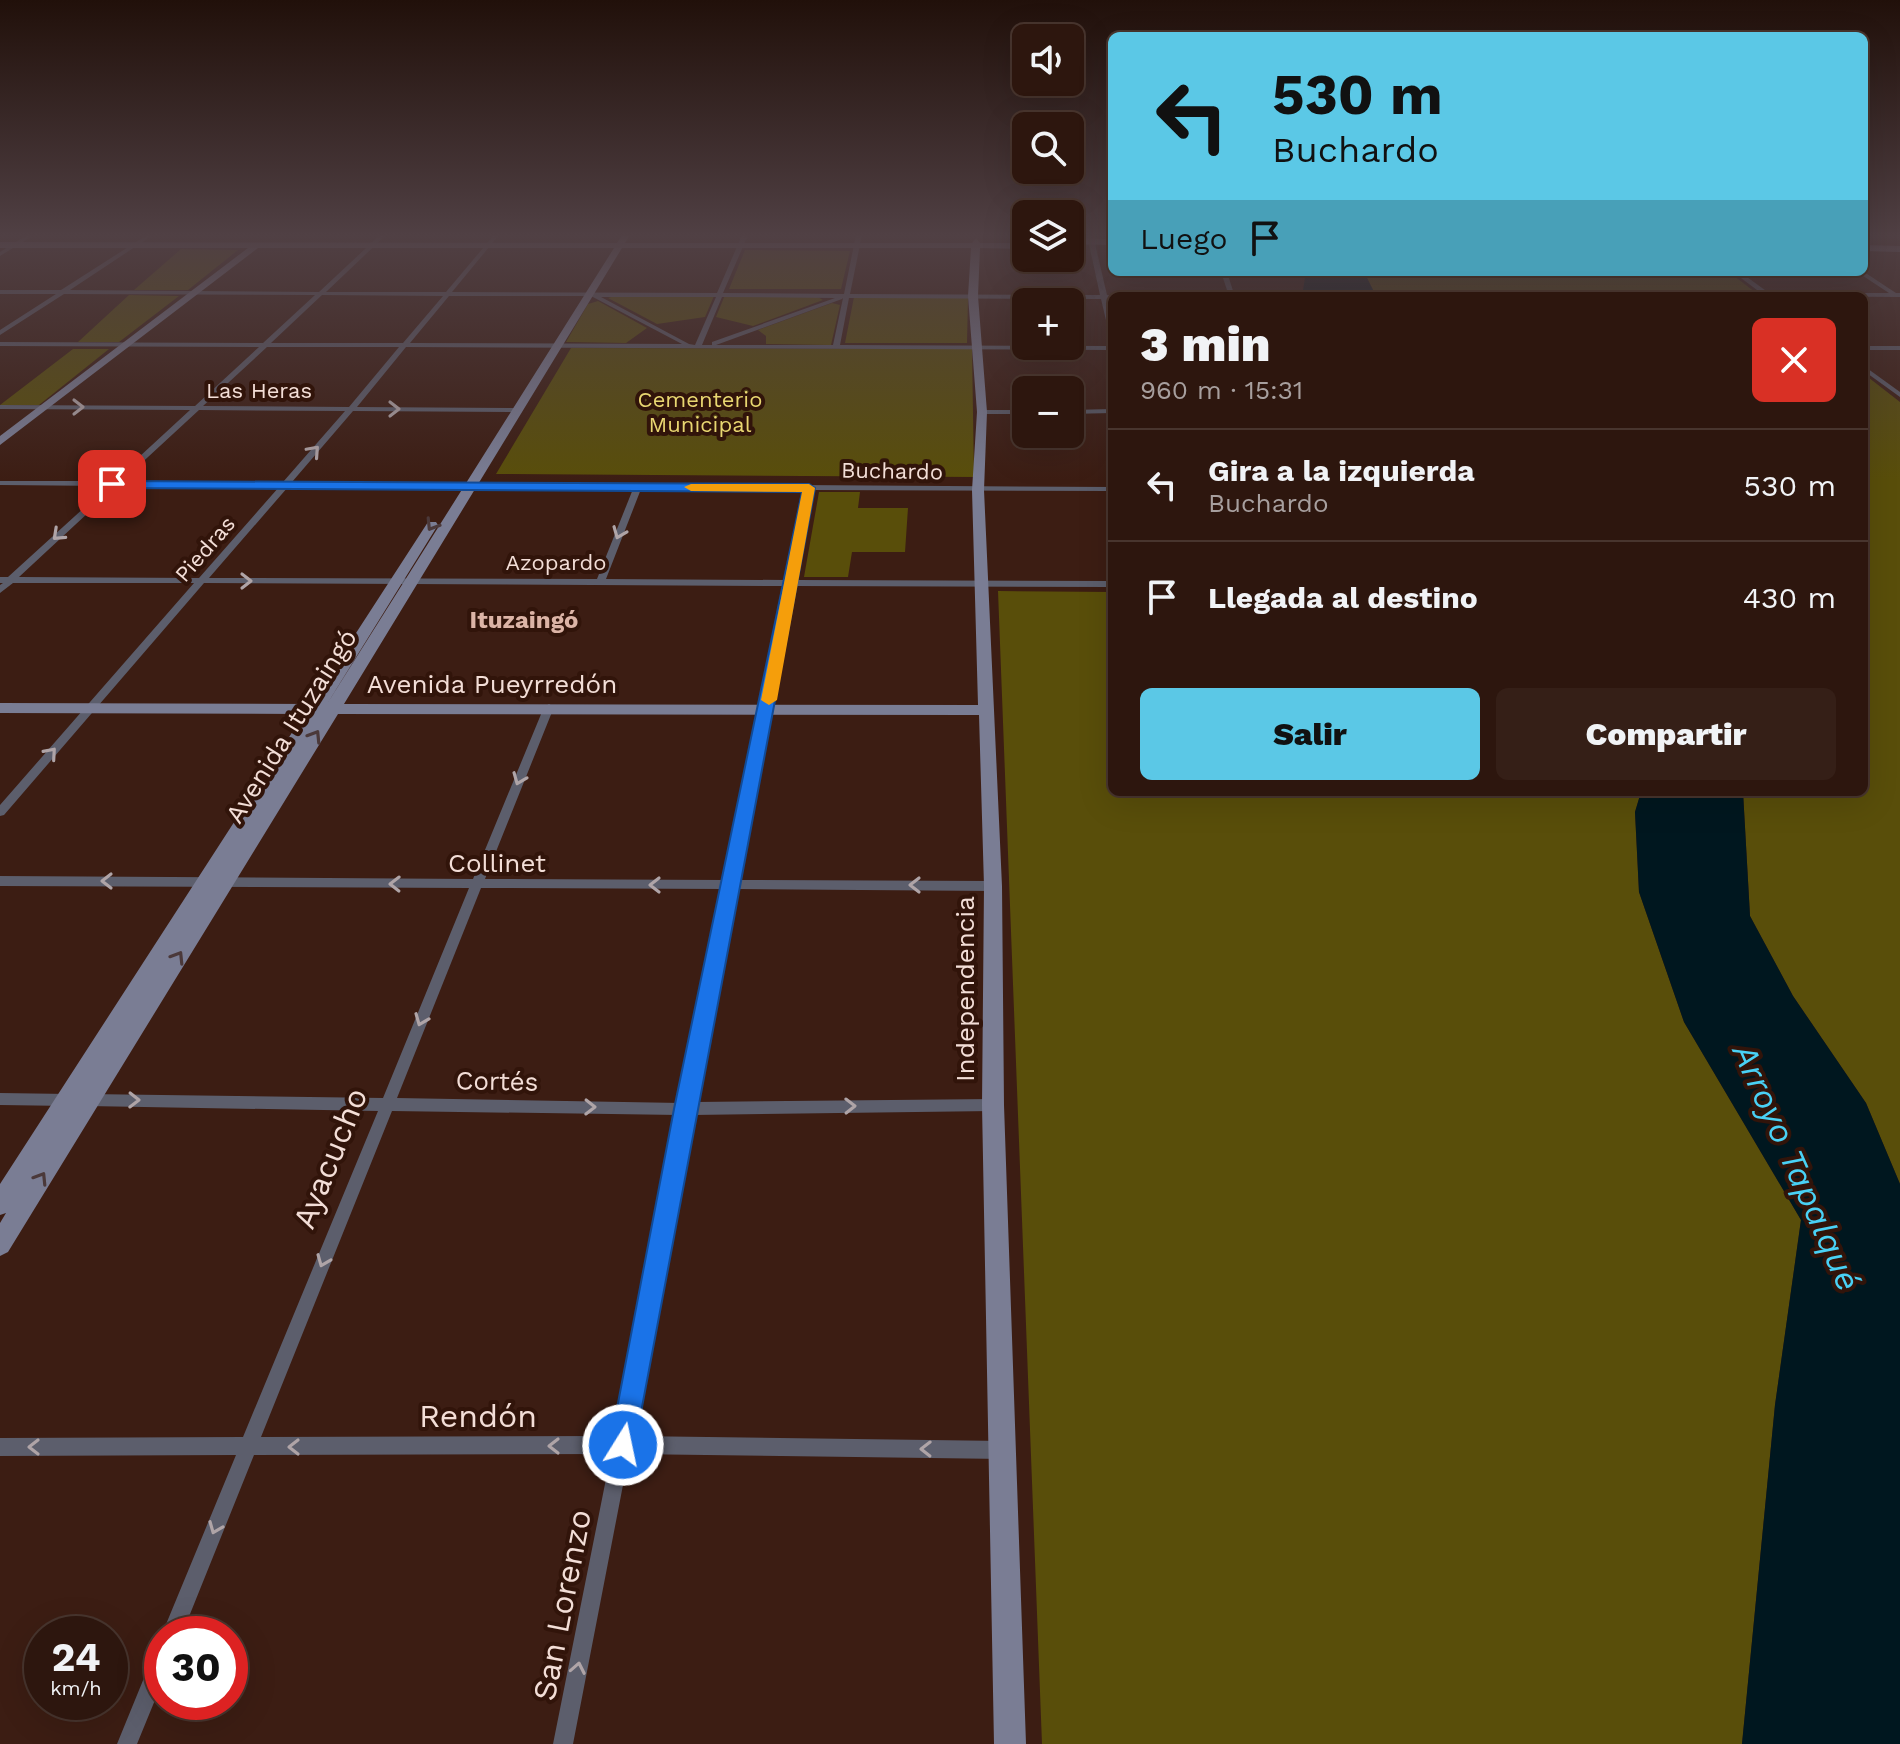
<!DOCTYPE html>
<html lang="es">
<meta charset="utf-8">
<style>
:root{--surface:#2d160e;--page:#351f17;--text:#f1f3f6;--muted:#a79f9e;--line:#48352e;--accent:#5bc8e6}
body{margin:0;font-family:"Work Sans",sans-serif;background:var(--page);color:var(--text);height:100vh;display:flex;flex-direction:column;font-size:30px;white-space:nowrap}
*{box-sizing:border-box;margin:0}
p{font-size:26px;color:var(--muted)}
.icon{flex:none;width:44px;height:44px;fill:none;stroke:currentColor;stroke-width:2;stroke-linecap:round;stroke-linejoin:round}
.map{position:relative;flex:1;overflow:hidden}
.panel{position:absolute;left:1108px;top:292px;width:760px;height:504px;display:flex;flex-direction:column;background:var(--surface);border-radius:12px;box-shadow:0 8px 32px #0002,0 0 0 2px var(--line)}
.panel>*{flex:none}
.guide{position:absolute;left:1108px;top:32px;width:760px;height:244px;border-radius:12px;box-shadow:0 8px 32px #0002,0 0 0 2px var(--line);background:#5bc8e6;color:#111;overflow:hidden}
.controls{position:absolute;left:1012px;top:24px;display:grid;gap:16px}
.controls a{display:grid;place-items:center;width:72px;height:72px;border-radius:12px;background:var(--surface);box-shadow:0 8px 32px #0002,0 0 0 2px var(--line);font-size:40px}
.speed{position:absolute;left:24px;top:1616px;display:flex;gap:16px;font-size:40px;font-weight:700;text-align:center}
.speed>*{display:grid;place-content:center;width:104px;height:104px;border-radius:50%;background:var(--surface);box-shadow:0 8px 32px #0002,0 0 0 2px var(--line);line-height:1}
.speed small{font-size:20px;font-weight:400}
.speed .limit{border:12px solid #d22;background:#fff;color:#111}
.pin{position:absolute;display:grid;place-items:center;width:68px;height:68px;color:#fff;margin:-34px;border-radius:16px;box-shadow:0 4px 12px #0006}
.me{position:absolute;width:88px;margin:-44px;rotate:10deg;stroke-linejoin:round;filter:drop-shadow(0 0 6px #0008)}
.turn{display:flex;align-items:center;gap:28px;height:168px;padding:0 32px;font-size:36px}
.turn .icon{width:104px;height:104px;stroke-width:2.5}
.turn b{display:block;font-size:56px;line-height:68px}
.then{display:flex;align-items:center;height:76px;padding:0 32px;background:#0003;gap:16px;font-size:30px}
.round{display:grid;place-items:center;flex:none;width:84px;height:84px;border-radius:12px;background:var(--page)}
.summary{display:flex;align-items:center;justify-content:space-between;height:136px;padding:0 32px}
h1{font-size:48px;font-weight:800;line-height:60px}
.primary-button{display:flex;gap:16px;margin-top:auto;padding:16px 32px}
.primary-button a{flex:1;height:92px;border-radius:12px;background:var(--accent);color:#111;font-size:32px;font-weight:800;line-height:92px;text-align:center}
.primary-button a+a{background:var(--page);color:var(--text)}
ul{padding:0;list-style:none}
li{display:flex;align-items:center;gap:24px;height:112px;padding:0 32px;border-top:2px solid var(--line)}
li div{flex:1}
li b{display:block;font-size:30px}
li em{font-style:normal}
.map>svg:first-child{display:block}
.green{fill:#594e0a}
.water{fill:#00171f}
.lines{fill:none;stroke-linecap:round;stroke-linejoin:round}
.street{fill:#5c5e6c;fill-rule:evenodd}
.secondary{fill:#7a7d94;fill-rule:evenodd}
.oneway{stroke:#afa4a7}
.oneway2{stroke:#4b393a}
.route{fill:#1a73e8;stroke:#114b97;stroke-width:2}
.slow{fill:#f59e0b}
.labels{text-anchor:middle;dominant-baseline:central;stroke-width:8;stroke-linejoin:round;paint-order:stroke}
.far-street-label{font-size:22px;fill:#f3ded7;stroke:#31140a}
.far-park-label{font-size:22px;fill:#e9d771;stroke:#31140a}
.far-neighbourhood-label{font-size:24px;font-weight:bold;fill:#dcb4a6;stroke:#31140a}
.street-label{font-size:26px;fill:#f3ded7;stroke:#31140a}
.near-street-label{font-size:32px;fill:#f3ded7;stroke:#31140a}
.near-water-label{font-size:34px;font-style:italic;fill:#49d1f5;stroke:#31140a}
</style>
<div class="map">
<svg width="1900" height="1744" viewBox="0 0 1900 1744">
<rect width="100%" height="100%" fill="#3c1d13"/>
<path class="green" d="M 181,249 L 238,250 L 188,290 L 134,290 Z
M 745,250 L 850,251 L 841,289 L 729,289 Z
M 1364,272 L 1729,272 L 1760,296 L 1376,296 Z
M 129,295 L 179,296 L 119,342 L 78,342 Z
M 618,295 L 714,296 L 705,317 L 657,324 L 608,298 Z
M 725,295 L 816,296 L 823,300 L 753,326 L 716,317 Z
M 854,297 L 968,298 L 967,343 L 845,343 Z
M 598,301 L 647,328 L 626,343 L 566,342 L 588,304 Z
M 832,303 L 840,305 L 831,345 L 766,344 L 766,336 L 758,330 Z
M 571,348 L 972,349 L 974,477 L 496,474 Z
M 73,349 L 109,349 L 39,405 L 0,405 Z
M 1864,374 L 1900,402 L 1900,1184 L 1866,1103 L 1793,996 L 1750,916 L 1743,792 L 1864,792 Z
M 819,492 L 860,492 L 858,508 L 908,508 L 905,552 L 852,552 L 848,577 L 804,577 Z
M 998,591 L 1112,592 L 1112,792 L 1641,792 L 1635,812 L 1639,892 L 1684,1022 L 1801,1220 L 1775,1405 L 1742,1744 L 1042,1744 Z"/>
<path class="water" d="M 1306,272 L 1364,272 L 1376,296 L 1307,296 L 1303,290 Z
M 1641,792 L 1743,792 L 1750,916 L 1793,996 L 1866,1103 L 1900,1184 L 1900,1744 L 1742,1744 L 1775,1405 L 1801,1220 L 1684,1022 L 1639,892 L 1635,812 Z"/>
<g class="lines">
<path class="street" d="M 27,235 L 34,235 L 0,256 L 0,252 Z
M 147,235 L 153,235 L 70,290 L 319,292 L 380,235 L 386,235 L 326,292 L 446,292 L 494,235 L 499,235 L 452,292 L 717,293 L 742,235 L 748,235 L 723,293 L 844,294 L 856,235 L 862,235 L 850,294 L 1100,295 L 1087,235 L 1093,235 L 1107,295 L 1114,296 L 1112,296 L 1112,299 L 1107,299 L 1112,319 L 1112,335 L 1109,333 L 1101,299 L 849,298 L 840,345 L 1112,346 L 1112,350 L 406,347 L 357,407 L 518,408 L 522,410 L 518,412 L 353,411 L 292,482 L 1112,487 L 1112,491 L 813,490 L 795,580 L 1112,581 L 1112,587 L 794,586 L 738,880 L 993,881 L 997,883 L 999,886 L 997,889 L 993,891 L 736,889 L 696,1102 L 993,1099 L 998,1100 L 1000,1105 L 998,1110 L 993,1111 L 693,1115 L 632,1436 L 1004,1441 L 1010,1444 L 1013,1450 L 1010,1456 L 1004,1459 L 629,1454 L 573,1744 L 553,1744 L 611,1454 L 254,1455 L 182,1634 L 162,1634 L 236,1455 L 0,1456 L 0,1438 L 243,1437 L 378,1111 L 87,1106 L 82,1104 L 80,1100 L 82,1096 L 87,1094 L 383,1098 L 469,888 L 0,886 L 0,876 L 473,879 L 544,707 L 549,704 L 554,707 L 485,879 L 726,880 L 785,586 L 204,583 L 4,815 L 0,816 L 0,805 L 194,583 L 13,583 L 0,593 L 0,585 L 3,583 L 0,583 L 0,577 L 8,577 L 108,486 L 0,485 L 0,481 L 113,481 L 190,410 L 0,409 L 0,405 L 195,406 L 259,347 L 0,346 L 0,342 L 263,343 L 315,295 L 64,294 L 0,335 L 0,330 L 56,294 L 0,294 L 0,290 L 61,290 ZM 322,295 L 443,296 L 403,343 L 271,343 ZM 449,296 L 591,296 L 682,344 L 410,343 ZM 601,297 L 716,297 L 695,345 L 689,344 ZM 722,297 L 835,298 L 712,342 L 712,345 L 702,345 ZM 843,298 L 833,345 L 716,345 L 842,299 ZM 267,347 L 399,347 L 349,407 L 203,406 ZM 199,410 L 345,411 L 283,482 L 122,481 ZM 117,486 L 279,487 L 199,578 L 19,577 ZM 288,487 L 633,489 L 597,579 L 209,578 ZM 641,489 L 805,490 L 786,580 L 606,579 ZM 481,888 L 724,889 L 681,1103 L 397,1098 ZM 392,1111 L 679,1115 L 614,1436 L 261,1437 Z
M 1221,272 L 1227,272 L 1234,294 L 1232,296 L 1224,296 L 1228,293 Z
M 1733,272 L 1740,272 L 1769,293 L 1889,293 L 1857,272 L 1864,272 L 1896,293 L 1900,293 L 1900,297 L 1765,296 Z
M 1864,346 L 1900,346 L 1900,350 L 1864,350 Z
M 1864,366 L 1900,392 L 1900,397 L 1864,371 Z
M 1112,409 L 1112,413 L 1070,414 L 1070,410 Z
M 979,410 L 1026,410 L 1026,414 L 982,414 L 978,412 Z
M 0,1093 L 69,1094 L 74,1096 L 76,1100 L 74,1104 L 69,1106 L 0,1105 Z
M 162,1648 L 162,1683 L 137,1744 L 117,1744 L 155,1651 Z"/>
<path class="secondary" d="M 622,235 L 630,235 L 625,243 L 972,243 L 976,238 L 980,243 L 1026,243 L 1026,249 L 980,248 L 978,296 L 987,412 L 984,490 L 1002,886 L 1004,1105 L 1026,1744 L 994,1744 L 982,1105 L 984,886 L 979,715 L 338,714 L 8,1252 L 0,1256 L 0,1223 L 6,1213 L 0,1215 L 0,1184 L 304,714 L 0,713 L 0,703 L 310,704 L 428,522 L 436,522 L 438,525 L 327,704 L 614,248 L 258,248 L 0,445 L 0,436 L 248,248 L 0,248 L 0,242 L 617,243 ZM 622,248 L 971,248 L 968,296 L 977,412 L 972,490 L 978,705 L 344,704 Z
M 1070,238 L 1112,239 L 1112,245 L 1070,244 Z
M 1864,245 L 1900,246 L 1900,252 L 1864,251 Z"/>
</g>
<defs><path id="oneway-chevron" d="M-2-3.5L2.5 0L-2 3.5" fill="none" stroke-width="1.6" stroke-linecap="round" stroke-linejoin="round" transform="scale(2)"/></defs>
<g class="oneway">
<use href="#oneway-chevron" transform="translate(78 407)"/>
<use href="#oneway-chevron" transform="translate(394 409)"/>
<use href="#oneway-chevron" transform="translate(314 451) rotate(-48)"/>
<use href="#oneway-chevron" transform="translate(619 533) rotate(112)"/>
<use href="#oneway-chevron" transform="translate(58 535) rotate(137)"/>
<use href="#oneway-chevron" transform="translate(246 581)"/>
<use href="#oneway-chevron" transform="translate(51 753) rotate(-49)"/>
<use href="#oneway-chevron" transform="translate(519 779) rotate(112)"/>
<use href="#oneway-chevron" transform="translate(107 881) rotate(180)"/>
<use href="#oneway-chevron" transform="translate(395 884) rotate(-179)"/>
<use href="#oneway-chevron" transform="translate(655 885) rotate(180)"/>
<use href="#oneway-chevron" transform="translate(915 885) rotate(-180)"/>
<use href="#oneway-chevron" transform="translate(421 1020) rotate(112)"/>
<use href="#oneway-chevron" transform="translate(134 1100) rotate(1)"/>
<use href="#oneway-chevron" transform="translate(850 1106) rotate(-1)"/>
<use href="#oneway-chevron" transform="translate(590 1107) rotate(1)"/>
<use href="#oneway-chevron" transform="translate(323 1261) rotate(112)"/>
<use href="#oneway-chevron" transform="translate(554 1446) rotate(180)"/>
<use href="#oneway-chevron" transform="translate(34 1447) rotate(-180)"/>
<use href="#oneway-chevron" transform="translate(294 1447) rotate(180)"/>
<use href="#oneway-chevron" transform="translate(926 1449) rotate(-179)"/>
<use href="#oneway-chevron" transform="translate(215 1528) rotate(112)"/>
<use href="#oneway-chevron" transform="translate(578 1668) rotate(-79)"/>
</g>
<g class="oneway2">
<use href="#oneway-chevron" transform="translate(432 525) rotate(122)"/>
<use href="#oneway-chevron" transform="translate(315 736) rotate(-58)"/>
<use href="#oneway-chevron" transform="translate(178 957) rotate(-58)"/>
<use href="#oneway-chevron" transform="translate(41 1178) rotate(-58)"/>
</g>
<linearGradient id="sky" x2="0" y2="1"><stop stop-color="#21100a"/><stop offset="0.49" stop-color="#504044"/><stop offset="1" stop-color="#504044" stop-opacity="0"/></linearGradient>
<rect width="1900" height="480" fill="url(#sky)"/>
<path class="route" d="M 108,481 L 809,484 L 815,488 L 633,1455 L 623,1459 L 614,1455 L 610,1445 L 674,1109 L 802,492 L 112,488 L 108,487 Z"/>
<path class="slow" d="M 809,484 L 815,488 L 777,700 L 769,705 L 761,700 L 802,492 L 691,491 L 684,487 L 691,484 Z"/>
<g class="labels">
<g class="far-street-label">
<text x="259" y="390">Las Heras</text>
<text transform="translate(892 471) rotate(1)">Buchardo</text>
<text transform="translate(205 549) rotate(-49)">Piedras</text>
<text x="556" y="562">Azopardo</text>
</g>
<g class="far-park-label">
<text x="700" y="399">Cementerio<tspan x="700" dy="25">Municipal</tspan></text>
</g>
<g class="far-neighbourhood-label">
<text x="524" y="620">Ituzaingó</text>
</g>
<g class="street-label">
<text x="492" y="684">Avenida Pueyrredón</text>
<text transform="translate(291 726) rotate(-58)">Avenida Ituzaingó</text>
<text x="497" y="863">Collinet</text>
<text transform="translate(965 989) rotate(-90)">Independencia</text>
<text transform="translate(497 1081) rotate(1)">Cortés</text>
</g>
<g class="near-street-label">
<text transform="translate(330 1158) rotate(-68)">Ayacucho</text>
<text x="478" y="1416">Rendón</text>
<text transform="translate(562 1605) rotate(-79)">San Lorenzo</text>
</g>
<g class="near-water-label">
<text transform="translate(1797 1167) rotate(66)">Arroyo Tapalqué</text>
</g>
</g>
</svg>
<div class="controls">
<a><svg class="icon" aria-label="sound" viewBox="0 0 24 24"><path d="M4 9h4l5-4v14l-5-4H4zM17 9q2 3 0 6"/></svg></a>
<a><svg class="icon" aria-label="search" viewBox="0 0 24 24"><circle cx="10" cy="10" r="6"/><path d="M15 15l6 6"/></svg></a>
<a><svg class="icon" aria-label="layers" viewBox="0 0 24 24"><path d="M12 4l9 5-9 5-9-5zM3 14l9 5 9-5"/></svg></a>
<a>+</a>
<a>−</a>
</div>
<div class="speed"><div>24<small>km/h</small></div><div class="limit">30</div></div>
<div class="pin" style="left:112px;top:484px;background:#d93025"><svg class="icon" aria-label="arrive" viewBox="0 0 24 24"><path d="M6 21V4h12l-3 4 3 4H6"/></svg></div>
<svg class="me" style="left:623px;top:1445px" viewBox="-20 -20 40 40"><circle r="17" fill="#1a73e8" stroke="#fff" stroke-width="3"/><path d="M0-11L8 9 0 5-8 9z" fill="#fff"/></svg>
<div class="guide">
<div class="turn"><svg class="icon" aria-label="left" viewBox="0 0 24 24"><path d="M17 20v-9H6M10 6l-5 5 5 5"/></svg><div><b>530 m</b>Buchardo</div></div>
<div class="then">Luego<svg class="icon" aria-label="arrive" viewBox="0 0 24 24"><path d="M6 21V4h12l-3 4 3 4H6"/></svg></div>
</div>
<section class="panel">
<div class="summary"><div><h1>3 min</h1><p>960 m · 15:31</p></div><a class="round" style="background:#d93025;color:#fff"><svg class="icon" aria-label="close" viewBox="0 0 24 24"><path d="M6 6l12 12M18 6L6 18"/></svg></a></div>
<ul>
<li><svg class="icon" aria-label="left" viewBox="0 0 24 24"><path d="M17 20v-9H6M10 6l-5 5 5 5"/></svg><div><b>Gira a la izquierda</b><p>Buchardo</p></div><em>530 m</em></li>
<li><svg class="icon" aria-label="arrive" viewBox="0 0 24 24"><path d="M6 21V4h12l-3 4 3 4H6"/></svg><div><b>Llegada al destino</b></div><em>430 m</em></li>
</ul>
<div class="primary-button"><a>Salir</a><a>Compartir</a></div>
</section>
</div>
